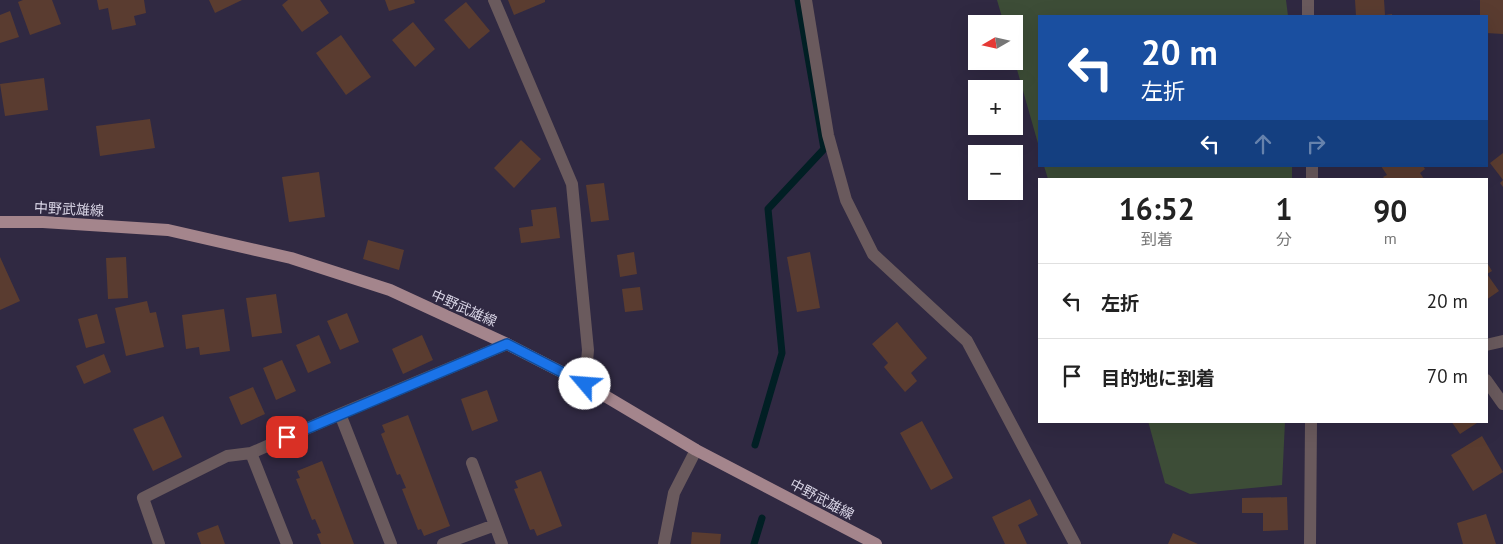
<!DOCTYPE html>
<html lang="ja">
<meta charset="utf-8">
<style>
:root{--surface:#fff;--page:#f2f2f2;--text:#222;--muted:#767676;--line:#e0e0e0}
body{margin:0;font-family:"PT Sans","Noto Sans JP",sans-serif;background:var(--page);color:var(--text);height:100vh;display:flex;flex-direction:column;font-size:19px;white-space:nowrap}
*{box-sizing:border-box;margin:0}
p{font-size:16px;color:var(--muted)}
.icon{flex:none;width:28px;height:28px;fill:none;stroke:currentColor;stroke-width:2;stroke-linecap:round;stroke-linejoin:round}
.map{position:relative;flex:1;overflow:hidden}
.side{position:absolute;left:1038px;top:178px;width:450px;height:245px;display:flex;flex-direction:column;background:var(--surface);border-radius:0px;box-shadow:0 5px 20px #0002}
.side>*{flex:none}
.banner{position:absolute;left:1038px;top:15px;width:450px;height:152px;border-radius:0px;box-shadow:0 5px 20px #0002;background:#1a4fa0;color:#fff;overflow:hidden}
.needle{width:32px;rotate:261deg}
.fabs{position:absolute;left:968px;top:15px;display:grid;gap:10px}
.fabs a{display:grid;place-items:center;width:55px;height:55px;border-radius:0px;background:var(--surface);box-shadow:0 5px 20px #0002;font-size:25px}
.pin{position:absolute;display:grid;place-items:center;width:42px;height:42px;color:#fff;margin:-21px;border-radius:10px;box-shadow:0 2px 8px #0006}
.me{position:absolute;width:55px;margin:-28px;rotate:297deg;stroke-linejoin:round;filter:drop-shadow(0 0 4px #0008)}
.turn{display:flex;align-items:center;gap:18px;height:105px;padding:0 20px;font-size:22px}
.turn .icon{width:65px;height:65px;stroke-width:2.5}
.turn b{display:block;font-size:35px;line-height:42px}
.lanes{display:flex;align-items:center;height:48px;padding:0 20px;background:#0003;justify-content:center;gap:25px;direction:ltr}
.lanes .off{opacity:.35}
.eta{display:flex;justify-content:space-evenly;align-items:center;height:85px;text-align:center}
.eta b{font-size:30px;font-weight:600;line-height:35px}
ul{padding:0;list-style:none}
li{display:flex;align-items:center;gap:15px;height:75px;padding:0 20px;border-top:1px solid var(--line)}
li div{flex:1}
li b{display:block;font-size:19px}
li em{font-style:normal}
.map>svg:first-child{display:block}
.green{fill:#3d4d37}
.lines{fill:none;stroke-linecap:round;stroke-linejoin:round}
.stream{stroke:#011f24;stroke-width:7}
.building{fill:#5a3c30}
.minor{stroke:#6a5a5d;stroke-width:12}
.major{stroke:#a4858c;stroke-width:12}
.route-casing{stroke:#114b97;stroke-width:12}
.route{stroke:#1a73e8;stroke-width:9}
.labels{text-anchor:middle;dominant-baseline:central;stroke-width:4.5;stroke-linejoin:round;paint-order:stroke}
.street-label{font-size:14px;fill:#d8d4e5;stroke:#302942}
</style>
<div class="map">
<svg width="1503" height="544" viewBox="0 0 1503 544">
<rect width="100%" height="100%" fill="#302942"/>
<path class="green" d="M 997,0 L 1286,0 L 1288,16 L 1039,16 L 1039,147 L 1014,59 L 1014,24 L 1004,24 Z
M 1044,166 L 1292,166 L 1292,179 L 1048,179 Z
M 1148,421 L 1285,421 L 1282,485 L 1190,494 L 1165,483 Z"/>
<g class="lines">
<path class="stream" d="M 755,445 L 782,353 L 768,209 L 824,149 L 798,0
M 754,544 L 762,518"/>
</g>
<path class="building" d="M 23,0 L 52,0 L 61,24 L 30,35 L 18,2 Z
M 97,0 L 144,0 L 146,13 L 134,16 L 136,25 L 112,30 L 108,8 L 99,10 Z
M 209,0 L 242,0 L 215,13 Z
M 288,0 L 320,0 L 329,13 L 302,32 L 282,5 Z
M 385,0 L 414,0 L 415,3 L 389,11 Z
M 508,0 L 545,0 L 545,2 L 514,15 Z
M 1355,0 L 1384,0 L 1385,15 L 1392,14 L 1392,16 L 1356,16 Z
M 1480,0 L 1503,0 L 1503,34 L 1486,33 L 1486,16 L 1480,16 Z
M 466,2 L 490,31 L 469,49 L 444,20 Z
M 10,11 L 19,37 L 0,43 L 0,15 Z
M 413,22 L 435,49 L 415,67 L 392,40 Z
M 341,35 L 371,77 L 346,95 L 316,53 Z
M 44,78 L 48,110 L 5,116 L 0,84 Z
M 150,119 L 155,148 L 100,156 L 96,126 Z
M 521,140 L 541,159 L 514,188 L 494,168 Z
M 1503,153 L 1503,187 L 1500,183 L 1503,180 L 1490,163 Z
M 1381,166 L 1423,166 L 1425,169 L 1420,173 L 1424,179 L 1385,179 L 1383,177 L 1387,175 Z
M 319,172 L 325,217 L 289,222 L 282,177 Z
M 604,183 L 609,220 L 591,222 L 586,185 Z
M 556,207 L 560,238 L 521,243 L 519,228 L 533,226 L 531,210 Z
M 368,240 L 404,250 L 399,270 L 363,259 Z
M 634,252 L 637,274 L 620,277 L 617,255 Z
M 810,252 L 820,308 L 797,312 L 787,257 Z
M 0,257 L 20,301 L 0,310 Z
M 126,257 L 128,298 L 108,299 L 106,258 Z
M 1486,261 L 1492,271 L 1487,274 L 1499,291 L 1486,300 Z
M 640,287 L 643,310 L 625,312 L 622,289 Z
M 276,294 L 282,333 L 252,337 L 246,298 Z
M 147,301 L 150,313 L 156,312 L 164,347 L 126,356 L 115,308 Z
M 224,309 L 230,351 L 200,355 L 199,347 L 186,349 L 182,315 Z
M 347,313 L 359,342 L 340,350 L 327,321 Z
M 97,314 L 105,343 L 86,348 L 78,319 Z
M 897,322 L 927,358 L 911,373 L 917,381 L 905,392 L 884,367 L 888,363 L 872,344 Z
M 319,335 L 331,363 L 308,373 L 296,345 Z
M 422,335 L 433,360 L 403,374 L 392,349 Z
M 104,354 L 111,372 L 84,384 L 76,366 Z
M 282,360 L 296,391 L 276,400 L 263,368 Z
M 253,387 L 265,414 L 241,425 L 229,397 Z
M 487,390 L 498,421 L 472,431 L 461,399 Z
M 408,415 L 450,526 L 424,536 L 421,529 L 418,530 L 402,489 L 406,488 L 400,474 L 397,475 L 381,434 L 385,432 L 382,425 Z
M 163,416 L 182,457 L 153,471 L 133,429 Z
M 922,421 L 953,478 L 931,490 L 900,433 Z
M 1451,421 L 1480,421 L 1460,434 Z
M 1482,436 L 1503,472 L 1473,491 L 1451,455 Z
M 322,461 L 354,544 L 321,544 L 317,534 L 321,533 L 315,519 L 312,520 L 296,479 L 300,478 L 297,471 Z
M 541,471 L 562,526 L 537,536 L 534,529 L 530,530 L 514,489 L 518,488 L 515,481 Z
M 1287,497 L 1288,530 L 1263,531 L 1263,513 L 1242,513 L 1242,498 Z
M 1030,499 L 1038,515 L 1018,525 L 1027,544 L 1005,544 L 992,517 Z
M 1486,514 L 1496,544 L 1463,544 L 1457,523 Z
M 218,525 L 225,544 L 201,544 L 197,533 Z
M 692,532 L 721,534 L 720,544 L 691,544 Z
M 1173,533 L 1198,544 L 1168,544 Z"/>
<g class="lines">
<path class="minor" d="M 494,0 L 572,184 L 588,350 L 585,384
M 806,0 L 828,135 L 846,200 L 873,254 L 967,341 L 1075,544
M 1308,0 L 1308,16
M 1312,166 L 1312,179
M 1486,345 L 1503,341
M 1486,380 L 1503,404
M 340,414 L 391,544
M 472,463 L 502,544
M 159,544 L 143,498 L 227,456 L 251,453
M 287,544 L 251,453 L 340,414 L 507,344
M 443,544 L 495,525
M 664,544 L 674,493 L 696,450
M 1310,544 L 1311,421"/>
<path class="major" d="M 0,222 L 43,222 L 168,230 L 291,258 L 390,290 L 507,344 L 585,384 L 696,450 L 876,544"/>
</g>
<g class="lines">
<defs>
<path id="route" d="M 287,437 L 507,344 L 585,384"/>
</defs>
<use href="#route" class="route-casing"/>
<use href="#route" class="route"/>
</g>
<g class="labels">
<g class="street-label">
<text transform="translate(69 209) rotate(3)">中野武雄線</text>
<text transform="translate(464 308) rotate(24)">中野武雄線</text>
<text transform="translate(822 499) rotate(28)">中野武雄線</text>
</g>
</g>
</svg>
<div class="fabs">
<a><svg class="needle" viewBox="-14 -14 28 28"><path d="M0-13l5 13h-10z" fill="#e53935"/><path d="M0 13l5-13h-10z" fill="#767676"/></svg></a>
<a>+</a>
<a>−</a>
</div>
<div class="pin" style="left:287px;top:437px;background:#d93025"><svg class="icon" aria-label="arrive" viewBox="0 0 24 24"><path d="M6 21V4h12l-3 4 3 4H6"/></svg></div>
<svg class="me" style="left:585px;top:384px" viewBox="-20 -20 40 40"><circle r="19" fill="#fff"/><path d="M0-13L10 11 0 6-10 11z" fill="#1a73e8"/></svg>
<div class="banner">
<div class="turn"><svg class="icon" aria-label="left" viewBox="0 0 24 24"><path d="M17 20v-9H6M10 6l-5 5 5 5"/></svg><div><b>20 m</b>左折</div></div>
<div class="lanes"><svg class="icon" aria-label="left" viewBox="0 0 24 24"><path d="M17 20v-9H6M10 6l-5 5 5 5"/></svg><svg class="icon off" aria-label="ahead" viewBox="0 0 24 24"><path d="M12 20V5M6 11l6-6 6 6"/></svg><svg class="icon off" aria-label="right" viewBox="0 0 24 24"><path d="M7 20v-9h11M14 6l5 5-5 5"/></svg></div>
</div>
<section class="side">
<div class="eta">
<div><b>16:52</b><p>到着</p></div>
<div><b>1</b><p>分</p></div>
<div><b>90</b><p>m</p></div>
</div>
<ul>
<li><svg class="icon" aria-label="left" viewBox="0 0 24 24"><path d="M17 20v-9H6M10 6l-5 5 5 5"/></svg><div><b>左折</b></div><em>20 m</em></li>
<li><svg class="icon" aria-label="arrive" viewBox="0 0 24 24"><path d="M6 21V4h12l-3 4 3 4H6"/></svg><div><b>目的地に到着</b></div><em>70 m</em></li>
</ul>
</section>
</div>
